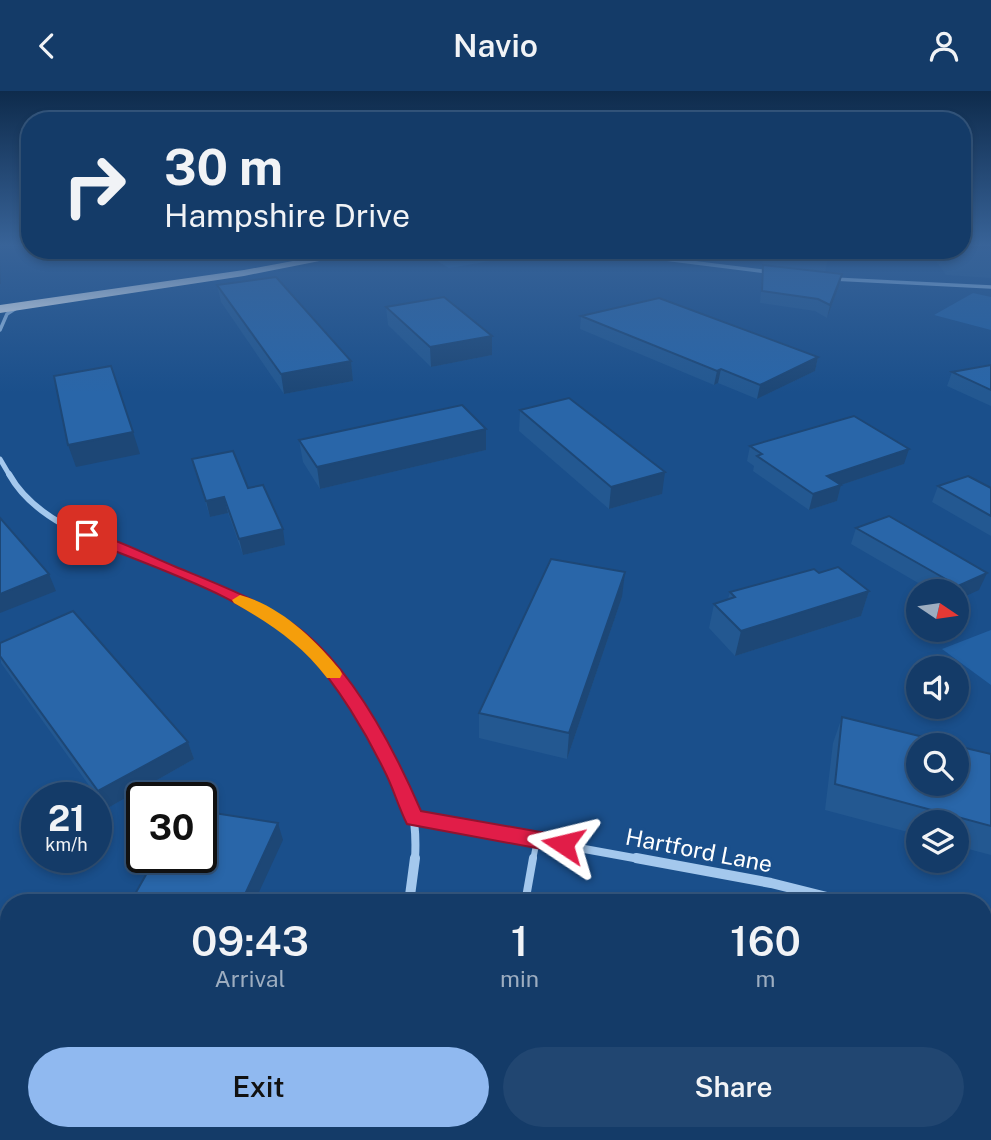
<!DOCTYPE html>
<style>
:root{--surface:#143b68;--page:#214671;--text:#f1f3f6;--muted:#9dadc0;--line:#33557c;--accent:#90b9f0}
body{margin:0;font-family:"Public Sans",sans-serif;background:var(--page);color:var(--text);height:100vh;display:flex;flex-direction:column;font-size:26px;white-space:nowrap}
*{box-sizing:border-box;margin:0}
p{font-size:23px;color:var(--muted)}
.icon{flex:none;width:38px;height:38px;fill:none;stroke:currentColor;stroke-width:2;stroke-linecap:round;stroke-linejoin:round}
.map{position:relative;flex:1;overflow:hidden}
.side{position:absolute;left:0px;top:803px;width:992px;height:247px;display:flex;flex-direction:column;background:var(--surface);border-radius:28px 28px 0 0;box-shadow:0 4px 10px #0003,0 0 0 2px var(--line)}
.side>*{flex:none}
.top-card{position:absolute;left:21px;top:21px;width:950px;height:147px;border-radius:28px;box-shadow:0 4px 10px #0003,0 0 0 2px var(--line);background:#143b68;color:var(--text);overflow:hidden}
.needle{width:46px;rotate:103deg}
.controls{position:absolute;left:906px;top:488px;display:grid;gap:14px}
.controls a{display:grid;place-items:center;width:63px;height:63px;border-radius:50%;background:var(--surface);box-shadow:0 4px 10px #0003,0 0 0 2px var(--line);font-size:35px}
.speed{position:absolute;left:21px;top:691px;display:flex;gap:14px;font-size:35px;font-weight:700;text-align:center}
.speed>*{display:grid;place-content:center;width:91px;height:91px;border-radius:50%;background:var(--surface);box-shadow:0 4px 10px #0003,0 0 0 2px var(--line);line-height:1}
.speed small{font-size:18px;font-weight:400}
.speed .limit{border:4px solid #111;border-radius:10px;background:#fff;color:#111}
.pin{position:absolute;display:grid;place-items:center;width:60px;height:60px;color:#fff;margin:-30px;border-radius:14px;box-shadow:0 4px 10px #0006}
.me{position:absolute;width:77px;margin:-38px;rotate:280deg;stroke-linejoin:round;filter:drop-shadow(0 0 5px #0008)}
.turn{display:flex;align-items:center;gap:24px;height:147px;padding:0 28px;font-size:32px}
.turn .icon{width:91px;height:91px;stroke-width:2.5}
.turn b{display:block;font-size:49px;line-height:60px}
.eta{display:flex;justify-content:space-evenly;align-items:center;height:119px;text-align:center}
.eta b{font-size:42px;font-weight:600;line-height:49px}
.action{display:flex;gap:14px;margin-top:auto;padding:14px 28px}
.action a{flex:1;height:80px;border-radius:42px;background:var(--accent);color:#111;font-size:28px;font-weight:600;line-height:80px;text-align:center}
.action a+a{background:var(--page);color:var(--text)}
header{display:flex;justify-content:space-between;align-items:center;height:91px;padding:0 28px;background:var(--surface);font-size:32px;font-weight:600}
.map>svg:first-child{display:block}
.green{fill:#2361a4}
.lines{fill:none;stroke-linecap:round;stroke-linejoin:round}
.lane-far1{stroke:#a4c8ed;stroke-width:6}
.lane{stroke:#a4c8ed;stroke-width:8}
.street-far4{stroke:#a4c8ed;stroke-width:3.5}
.street-far3{stroke:#a4c8ed;stroke-width:5}
.street-far2{stroke:#a4c8ed;stroke-width:6}
.street-far1{stroke:#a4c8ed;stroke-width:8}
.street{stroke:#a4c8ed;stroke-width:10}
.highway{fill:#fff;fill-rule:evenodd}
.wall{fill:#235891}
.shaded-wall{fill:#1d4776}
.building{fill:#2966a9;stroke:#1d4776;stroke-width:2}
.route{fill:#e11d48;stroke:#92132f;stroke-width:2}
.slow{fill:#f59e0b}
.labels{text-anchor:middle;dominant-baseline:central;stroke-width:7;stroke-linejoin:round;paint-order:stroke}
.near-street-label{font-size:23px;fill:#fff;stroke:#1a4f8b}
</style>
<header><svg class="icon" aria-label="back" viewBox="0 0 24 24"><path d="M15 5l-7 7 7 7"/></svg>Navio<svg class="icon" aria-label="person" viewBox="0 0 24 24"><circle cx="12" cy="8" r="4"/><path d="M4 21q1-7 8-7t8 7"/></svg></header>
<div class="map">
<svg width="991" height="1049" viewBox="0 0 991 1049">
<rect width="100%" height="100%" fill="#1a4f8b"/>
<path class="green" d="M 419,159 L 556,159 L 449,177 Z
M 973,202 L 991,206 L 991,239 L 934,224 Z
M 991,539 L 991,594 L 942,558 Z"/>
<g class="lines">
<path class="lane-far1" d="M 533,769 L 537,749"/>
<path class="lane" d="M 525,812 L 533,767
M 456,1049 L 459,1041"/>
<path class="street-far4" d="M 628,159 L 665,168 L 769,181
M 833,188 L 991,196
M 0,239 L 7,223 L 18,216"/>
<path class="street-far3" d="M 0,368 L 10,385"/>
<path class="street-far2" d="M 9,383 C 36,432 100,451 149,469 C 203,490 263,511 305,552"/>
<path class="street-far1" d="M 304,551 C 342,588 396,665 411,716 C 416,733 416,751 415,769
M 414,727 L 645,769"/>
<path class="street" d="M 636,767 L 771,792 L 851,812
M 409,812 L 415,767
M 984,852 L 991,854
M 351,1049 L 354,1041"/>
<path class="highway" d="M 352,159 L 375,159 L 244,185 L 0,222 L 0,214 L 244,179 Z"/>
</g>
<path class="wall" d="M 962,155 L 991,155 L 991,187 L 946,184 L 928,159 L 962,159 Z
M 763,159 L 830,159 L 825,181 L 842,183 L 839,195 L 827,227 L 815,220 L 760,212 L 763,177 L 762,177 Z
M 217,194 L 351,270 L 353,290 L 284,303 L 221,211 Z
M 386,216 L 492,264 L 431,276 L 388,234 Z
M 581,225 L 818,266 L 815,280 L 757,308 L 718,292 L 714,294 L 580,238 Z
M 991,274 L 991,315 L 947,295 L 952,281 Z
M 520,319 L 662,403 L 609,418 L 519,340 Z
M 486,338 L 486,359 L 320,398 L 303,371 L 299,349 Z
M 750,355 L 904,373 L 841,394 L 837,410 L 809,419 L 753,380 L 754,375 L 747,370 Z
M 192,368 L 248,397 L 285,454 L 243,464 L 228,422 L 210,426 Z
M 938,395 L 991,397 L 991,445 L 932,411 Z
M 856,437 L 979,499 L 932,500 L 851,453 Z
M 819,482 L 869,500 L 861,525 L 735,565 L 709,537 L 714,513 L 728,508 L 730,501 Z
M 622,506 L 567,668 L 479,647 L 479,622 Z
M 0,552 L 188,651 L 194,668 L 106,718 L 1,572 Z
M 842,626 L 991,663 L 991,764 L 957,755 L 957,732 L 919,732 L 919,744 L 825,719 L 833,652 Z
M 991,940 L 991,1049 L 886,1049 L 876,1045 L 876,1041 L 984,1041 L 984,950 Z"/>
<path class="shaded-wall" d="M 0,167 L 1,193 L 0,193 Z
M 842,183 L 839,195 L 827,227 L 830,214 Z
M 492,245 L 492,264 L 431,276 L 430,256 Z
M 818,266 L 815,280 L 757,308 L 760,294 Z
M 351,270 L 353,290 L 284,303 L 281,283 Z
M 721,278 L 718,292 L 714,294 L 717,280 Z
M 486,338 L 486,359 L 320,398 L 317,376 Z
M 133,341 L 140,363 L 76,376 L 68,354 Z
M 909,358 L 904,373 L 841,394 L 837,410 L 809,419 L 813,403 L 827,385 Z
M 665,381 L 662,403 L 609,418 L 611,396 Z
M 224,406 L 228,422 L 210,426 L 206,410 Z
M 283,438 L 285,454 L 243,464 L 239,448 Z
M 625,481 L 622,506 L 567,668 L 569,642 Z
M 987,482 L 979,499 L 957,509 L 957,500 L 956,500 L 958,495 Z
M 49,483 L 56,500 L 0,522 L 0,503 Z
M 869,500 L 861,525 L 735,565 L 741,540 Z
M 188,651 L 194,668 L 106,718 L 98,700 Z
M 278,732 L 283,749 L 254,812 L 241,812 Z"/>
<path class="building" d="M 962,155 L 991,155 L 991,157 L 962,156 Z
M 765,159 L 830,159 L 829,166 L 765,161 Z
M 763,174 L 842,183 L 830,214 L 818,208 L 762,200 Z
M 276,186 L 351,270 L 281,283 L 217,194 Z
M 444,206 L 492,245 L 430,256 L 386,216 Z
M 659,207 L 818,266 L 760,294 L 721,278 L 717,280 L 581,225 Z
M 991,274 L 991,299 L 952,281 Z
M 111,275 L 133,341 L 68,354 L 54,285 Z
M 569,307 L 665,381 L 611,396 L 520,319 Z
M 462,314 L 486,338 L 317,376 L 299,349 Z
M 854,325 L 909,358 L 827,385 L 841,394 L 813,403 L 757,365 L 762,363 L 750,355 Z
M 233,360 L 248,397 L 263,394 L 283,438 L 239,448 L 224,406 L 206,410 L 192,368 Z
M 968,385 L 991,397 L 991,425 L 938,395 Z
M 889,425 L 987,482 L 958,495 L 856,437 Z
M 0,427 L 49,483 L 0,503 Z
M 551,468 L 625,481 L 569,642 L 479,622 Z
M 838,476 L 869,500 L 741,540 L 714,513 L 735,506 L 730,501 L 814,478 L 819,482 Z
M 73,520 L 188,651 L 98,700 L 0,565 L 0,552 Z
M 842,626 L 956,654 L 919,654 L 919,693 L 957,693 L 957,655 L 991,663 L 991,735 L 835,693 Z
M 201,720 L 278,732 L 241,812 L 130,812 L 156,766 L 201,766 Z
M 984,952 L 991,955 L 991,1038 L 984,1035 Z
M 532,1041 L 698,1041 L 695,1049 L 529,1049 Z"/>
<linearGradient id="sky" x2="0" y2="1"><stop stop-color="#0e2b4c"/><stop offset="0.51" stop-color="#386398"/><stop offset="1" stop-color="#386398" stop-opacity="0"/></linearGradient>
<rect width="991" height="302" fill="url(#sky)"/>
<path class="route" d="M 87,440 C 117,448 147,464 176,476 C 220,494 268,512 305,542 C 356,584 395,660 421,720 L 563,745 L 570,747 L 573,753 L 570,760 L 563,762 L 407,733 C 398,715 393,696 384,679 C 366,642 337,593 308,563 C 255,508 152,476 82,447 L 80,444 Z"/>
<path class="slow" d="M 240,504 C 279,514 315,548 340,579 L 342,583 L 340,587 L 327,587 C 301,553 271,533 234,512 L 232,509 Z"/>
<g class="labels">
<g class="near-street-label">
<text transform="translate(699 759) rotate(11)">Hartford Lane</text>
</g>
</g>
</svg>
<div class="controls">
<a><svg class="needle" viewBox="-14 -14 28 28"><path d="M0-13l5 13h-10z" fill="#e53935"/><path d="M0 13l5-13h-10z" fill="#9dadc0"/></svg></a>
<a><svg class="icon" aria-label="sound" viewBox="0 0 24 24"><path d="M4 9h4l5-4v14l-5-4H4zM17 9q2 3 0 6"/></svg></a>
<a><svg class="icon" aria-label="search" viewBox="0 0 24 24"><circle cx="10" cy="10" r="6"/><path d="M15 15l6 6"/></svg></a>
<a><svg class="icon" aria-label="layers" viewBox="0 0 24 24"><path d="M12 4l9 5-9 5-9-5zM3 14l9 5 9-5"/></svg></a>
</div>
<div class="speed"><div>21<small>km/h</small></div><div class="limit">30</div></div>
<div class="pin" style="left:87px;top:444px;background:#d93025"><svg class="icon" aria-label="arrive" viewBox="0 0 24 24"><path d="M6 21V4h12l-3 4 3 4H6"/></svg></div>
<svg class="me" style="left:563px;top:753px" viewBox="-20 -20 40 40"><path d="M0-17L14 15 0 8-14 15z" fill="#e11d48" stroke="#fff" stroke-width="4"/></svg>
<div class="top-card">
<div class="turn"><svg class="icon" aria-label="right" viewBox="0 0 24 24"><path d="M7 20v-9h11M14 6l5 5-5 5"/></svg><div><b>30 m</b>Hampshire Drive</div></div>
</div>
<section class="side">
<div class="eta">
<div><b>09:43</b><p>Arrival</p></div>
<div><b>1</b><p>min</p></div>
<div><b>160</b><p>m</p></div>
</div>
<div class="action"><a>Exit</a><a>Share</a></div>
</section>
</div>
